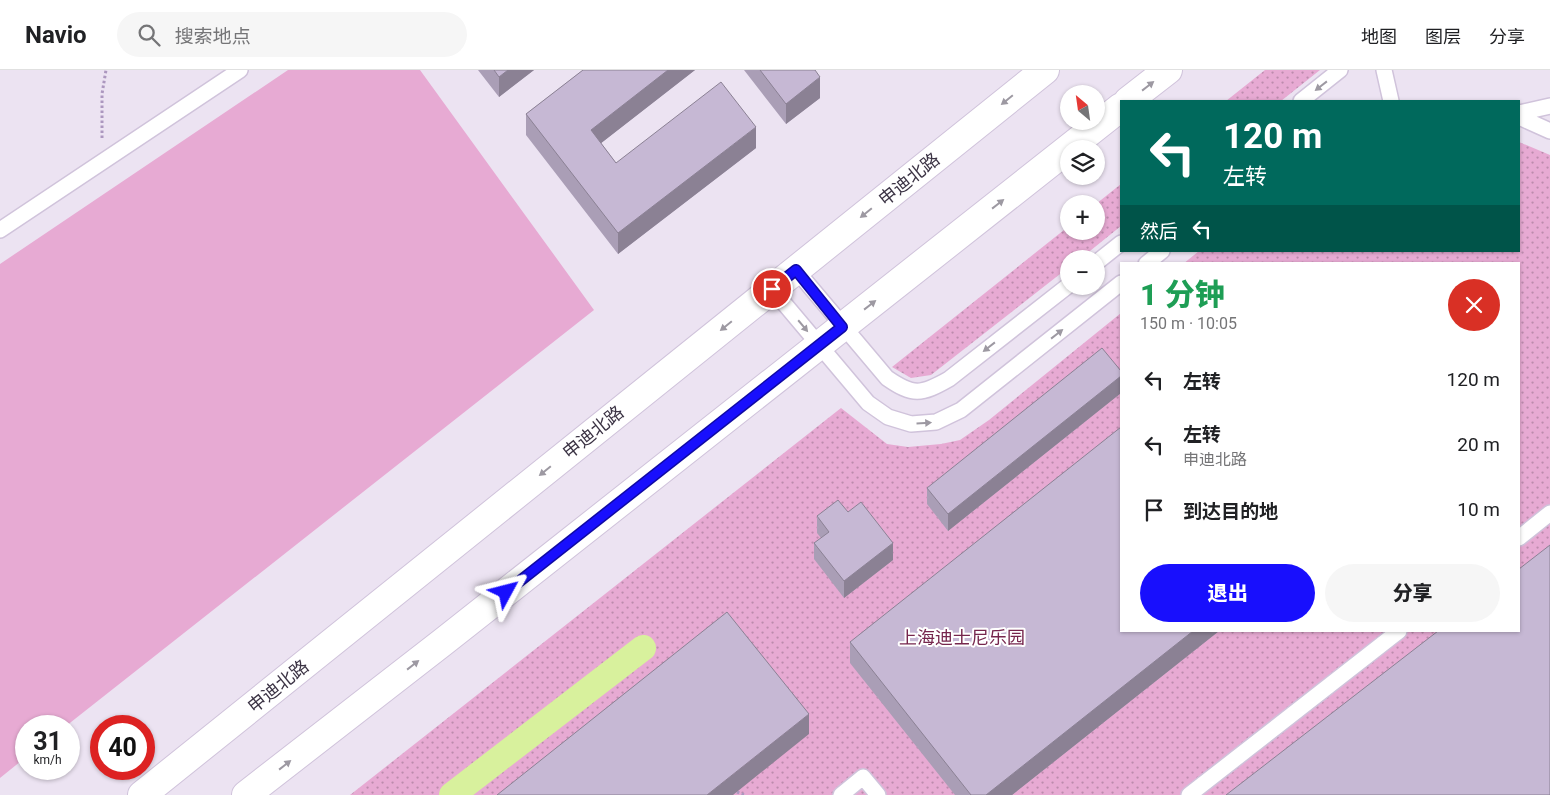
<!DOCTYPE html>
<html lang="zh">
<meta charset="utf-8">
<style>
:root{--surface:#fff;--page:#f6f6f6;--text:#202124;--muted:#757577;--line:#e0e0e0;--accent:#180ffd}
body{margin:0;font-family:Roboto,"Noto Sans SC",sans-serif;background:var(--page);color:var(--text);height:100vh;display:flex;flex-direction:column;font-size:19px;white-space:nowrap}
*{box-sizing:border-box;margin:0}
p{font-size:16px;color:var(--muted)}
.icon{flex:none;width:28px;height:28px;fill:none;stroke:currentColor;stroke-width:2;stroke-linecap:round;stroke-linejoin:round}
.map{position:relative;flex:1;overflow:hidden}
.drawer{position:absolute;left:1120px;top:192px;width:400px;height:370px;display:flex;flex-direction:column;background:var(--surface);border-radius:0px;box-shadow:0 1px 4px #0004}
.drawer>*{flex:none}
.guide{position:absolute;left:1120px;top:30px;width:400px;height:152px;border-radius:0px;box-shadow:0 1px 4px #0004;background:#00695c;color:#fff;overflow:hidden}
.needle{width:32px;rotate:331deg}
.controls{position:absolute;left:1060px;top:15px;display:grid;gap:10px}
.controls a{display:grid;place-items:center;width:45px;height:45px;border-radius:50%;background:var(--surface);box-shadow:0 1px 4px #0004;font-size:25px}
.speed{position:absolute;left:15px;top:645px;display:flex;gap:10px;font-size:25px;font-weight:700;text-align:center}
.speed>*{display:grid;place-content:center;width:65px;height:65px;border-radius:50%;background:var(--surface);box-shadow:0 1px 4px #0004;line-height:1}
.speed small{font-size:12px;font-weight:400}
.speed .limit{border:8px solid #d22;background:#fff;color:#111}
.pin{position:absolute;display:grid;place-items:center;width:42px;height:42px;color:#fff;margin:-21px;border:2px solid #fff;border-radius:50%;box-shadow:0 1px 5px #0007}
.me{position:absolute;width:55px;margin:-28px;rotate:52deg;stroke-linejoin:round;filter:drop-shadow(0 0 4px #0008)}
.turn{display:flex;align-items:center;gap:18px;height:105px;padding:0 20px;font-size:22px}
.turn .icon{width:65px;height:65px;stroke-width:2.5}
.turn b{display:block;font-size:35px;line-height:42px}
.then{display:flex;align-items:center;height:48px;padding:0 20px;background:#0003;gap:10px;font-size:19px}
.round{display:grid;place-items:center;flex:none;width:52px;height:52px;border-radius:26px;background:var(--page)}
.summary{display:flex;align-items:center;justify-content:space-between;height:85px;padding:0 20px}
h1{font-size:30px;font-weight:800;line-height:38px;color:#1e9e55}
.cta{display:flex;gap:10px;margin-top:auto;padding:10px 20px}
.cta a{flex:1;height:58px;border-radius:30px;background:var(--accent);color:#fff;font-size:20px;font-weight:800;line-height:58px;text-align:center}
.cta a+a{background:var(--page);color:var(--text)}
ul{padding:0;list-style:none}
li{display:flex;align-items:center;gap:15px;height:65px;padding:0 20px}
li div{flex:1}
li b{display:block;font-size:19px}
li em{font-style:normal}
header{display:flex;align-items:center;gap:30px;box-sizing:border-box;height:70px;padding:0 25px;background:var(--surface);border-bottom:1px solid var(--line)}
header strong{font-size:24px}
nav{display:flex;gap:28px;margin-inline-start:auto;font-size:18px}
.search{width:350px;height:45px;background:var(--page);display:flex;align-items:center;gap:12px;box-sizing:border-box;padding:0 18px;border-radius:28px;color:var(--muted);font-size:19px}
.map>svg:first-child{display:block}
.grass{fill:#e7aad3}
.park{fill:url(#park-dots)}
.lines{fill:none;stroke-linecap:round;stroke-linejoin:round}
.canal{stroke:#d8f19d;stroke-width:26}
.service-casing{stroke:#d0c3db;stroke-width:18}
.tertiary-casing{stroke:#d0c3db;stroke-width:30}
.path{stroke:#ac97bf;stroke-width:3;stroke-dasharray:2.5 2.5;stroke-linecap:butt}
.service{stroke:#fff;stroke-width:15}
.tertiary{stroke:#fff;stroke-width:28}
.wall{fill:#aa9eb6}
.shaded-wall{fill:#8b8194}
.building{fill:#c6b8d4;stroke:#8b8194}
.oneway{fill:#9d99a2}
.route-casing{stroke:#100aa4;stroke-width:12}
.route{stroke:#180ffd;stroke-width:9}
.labels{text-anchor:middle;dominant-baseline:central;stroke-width:4;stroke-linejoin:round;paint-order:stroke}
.street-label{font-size:18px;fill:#3b3344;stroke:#fff}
.park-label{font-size:18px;fill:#76264d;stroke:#fff}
</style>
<header>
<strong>Navio</strong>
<div class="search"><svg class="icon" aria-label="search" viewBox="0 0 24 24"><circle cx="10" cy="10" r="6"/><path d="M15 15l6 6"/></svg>搜索地点</div>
<nav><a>地图</a><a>图层</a><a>分享</a></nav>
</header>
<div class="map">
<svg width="1550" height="725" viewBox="0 0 1550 725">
<defs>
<pattern id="park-dots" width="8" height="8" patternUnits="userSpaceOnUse" patternTransform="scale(1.25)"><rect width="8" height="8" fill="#e7aad3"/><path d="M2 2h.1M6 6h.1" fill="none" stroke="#bc8bad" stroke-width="1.8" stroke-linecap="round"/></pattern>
</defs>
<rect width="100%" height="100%" fill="#ece3f2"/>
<path class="grass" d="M 288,0 L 420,0 L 594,240 L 66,656 L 26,656 L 26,687 L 0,708 L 0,194 Z"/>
<path class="park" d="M 1265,0 L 1320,0 L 1281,31 L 1226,31 Z
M 1519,72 L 1550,85 L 1550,725 L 350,725 L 841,338 L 887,374 L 908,377 L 941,374 L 960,370 L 989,350 L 1121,243 L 1121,561 L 1519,561 L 1519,194 L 1183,194 L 1199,181 L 1519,181 Z
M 1121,114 L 1121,156 L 1080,189 L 1069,189 L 1069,197 L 931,305 L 911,308 L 892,297 L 1069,156 L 1069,161 L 1096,161 L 1096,134 Z"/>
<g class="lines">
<path class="canal" d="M 452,725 L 643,578"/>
<defs>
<path id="service" d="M 1384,0 L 1391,31
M 1301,31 L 1340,0
M 1519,43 L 1550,36
M 1519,47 L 1550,61
M 0,160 L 240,0
M 1096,193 L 1121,173
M 1146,194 L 1162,181
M 796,200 L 887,308 C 913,326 921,325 949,309 L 1069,215
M 772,219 L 868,333 L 888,347 L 911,354 L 936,352 L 961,340 L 1121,213
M 1519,468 L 1550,443
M 841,725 L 863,707 L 878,725
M 1189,725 L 1399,561"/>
<path id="tertiary" d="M 1128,31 L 1168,0
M 142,725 L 1045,0
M 246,725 L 443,572 L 1121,37"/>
</defs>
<use href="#service" class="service-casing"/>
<use href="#tertiary" class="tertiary-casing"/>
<path class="path" d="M 102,68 L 102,24 L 106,0
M 737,722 L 744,725"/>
<use href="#service" class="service"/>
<use href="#tertiary" class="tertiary"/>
</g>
<path class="wall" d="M 478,0 L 534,0 L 499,27 Z
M 583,0 L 695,0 L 601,73 L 616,93 L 756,78 L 618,184 L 526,65 L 526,44 Z
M 744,0 L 815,0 L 820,28 L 786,54 Z
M 1121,301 L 1121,323 L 948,461 L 927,434 L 927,418 Z
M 848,442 L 893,490 L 844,528 L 814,489 L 814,473 L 821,468 L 817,463 L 817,446 Z
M 1121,561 L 1219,561 L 1012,725 L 955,725 L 850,593 L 850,572 Z"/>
<path class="shaded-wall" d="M 508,0 L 534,0 L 499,27 L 499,7 Z
M 668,0 L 695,0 L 591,81 L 591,60 Z
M 820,7 L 820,28 L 786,54 L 786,34 Z
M 756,57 L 756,78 L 618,184 L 618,163 Z
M 1121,306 L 1121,323 L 948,461 L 948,444 Z
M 893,473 L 893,490 L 844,528 L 844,511 Z
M 1193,561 L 1219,561 L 1012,725 L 986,725 Z
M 809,644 L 809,664 L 733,725 L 707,725 Z"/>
<path class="building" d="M 494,0 L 508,0 L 499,7 Z
M 583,0 L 668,0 L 591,60 L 616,93 L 721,12 L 756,57 L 618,163 L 526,44 Z
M 760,0 L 815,0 L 820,7 L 786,34 Z
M 1102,278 L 1121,301 L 1121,306 L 948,444 L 927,418 Z
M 1121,357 L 1121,561 L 1193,561 L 986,725 L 971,725 L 850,572 Z
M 838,430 L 848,442 L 861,432 L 893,473 L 844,511 L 814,473 L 829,462 L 817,446 Z
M 1550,475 L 1550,725 L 1226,725 L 1438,561 L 1519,561 L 1519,499 Z
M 727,542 L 809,644 L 707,725 L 497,725 Z"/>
<defs><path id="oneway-solid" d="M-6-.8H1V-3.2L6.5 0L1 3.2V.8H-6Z" transform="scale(1.25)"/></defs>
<g class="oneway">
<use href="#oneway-solid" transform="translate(1148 16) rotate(-38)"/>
<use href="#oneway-solid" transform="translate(1321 16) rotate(142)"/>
<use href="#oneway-solid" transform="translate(1007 30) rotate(141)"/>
<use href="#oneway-solid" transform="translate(998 134) rotate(-38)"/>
<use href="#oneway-solid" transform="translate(866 143) rotate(141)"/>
<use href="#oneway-solid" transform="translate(870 235) rotate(-38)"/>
<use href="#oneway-solid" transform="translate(726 256) rotate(141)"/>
<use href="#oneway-solid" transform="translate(803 256) rotate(50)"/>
<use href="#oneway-solid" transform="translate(1057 264) rotate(-38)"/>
<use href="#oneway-solid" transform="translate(989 277) rotate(142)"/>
<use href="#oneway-solid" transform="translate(924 353) rotate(-3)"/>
<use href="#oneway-solid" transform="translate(545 401) rotate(141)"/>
<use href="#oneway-solid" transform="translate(413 595) rotate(-38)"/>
<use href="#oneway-solid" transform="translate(285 695) rotate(-38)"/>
</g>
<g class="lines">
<defs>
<path id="route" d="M 506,522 L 842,257 L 796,200 L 772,219"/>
</defs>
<use href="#route" class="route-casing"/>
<use href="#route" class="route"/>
</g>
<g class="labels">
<g class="street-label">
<text transform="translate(909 109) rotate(-39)">申迪北路</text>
<text transform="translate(593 362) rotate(-39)">申迪北路</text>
<text transform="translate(278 616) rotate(-39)">申迪北路</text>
</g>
<g class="park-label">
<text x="962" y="567">上海迪士尼乐园</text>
</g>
</g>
</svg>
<div class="controls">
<a><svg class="needle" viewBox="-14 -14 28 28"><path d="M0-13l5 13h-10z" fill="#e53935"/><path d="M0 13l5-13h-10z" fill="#757577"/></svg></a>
<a><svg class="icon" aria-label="layers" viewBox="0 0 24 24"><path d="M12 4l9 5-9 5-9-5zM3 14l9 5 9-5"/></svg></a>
<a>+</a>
<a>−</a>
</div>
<div class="speed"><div>31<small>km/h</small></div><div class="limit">40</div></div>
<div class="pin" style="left:772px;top:219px;background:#d93025"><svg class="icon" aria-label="arrive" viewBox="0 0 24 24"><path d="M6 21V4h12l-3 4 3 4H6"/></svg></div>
<svg class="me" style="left:506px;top:522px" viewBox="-20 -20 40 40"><path d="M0-17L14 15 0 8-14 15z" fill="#180ffd" stroke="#fff" stroke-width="4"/></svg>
<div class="guide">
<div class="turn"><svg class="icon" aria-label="left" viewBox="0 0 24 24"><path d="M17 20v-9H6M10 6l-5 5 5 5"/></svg><div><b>120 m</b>左转</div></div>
<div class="then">然后<svg class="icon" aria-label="left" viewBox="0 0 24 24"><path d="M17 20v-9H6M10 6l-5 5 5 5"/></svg></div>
</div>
<section class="drawer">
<div class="summary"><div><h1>1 分钟</h1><p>150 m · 10:05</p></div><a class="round" style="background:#d93025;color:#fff"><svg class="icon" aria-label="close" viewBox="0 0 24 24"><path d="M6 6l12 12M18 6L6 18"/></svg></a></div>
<ul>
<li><svg class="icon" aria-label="left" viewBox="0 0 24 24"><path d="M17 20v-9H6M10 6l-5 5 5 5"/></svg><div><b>左转</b></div><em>120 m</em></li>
<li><svg class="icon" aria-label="left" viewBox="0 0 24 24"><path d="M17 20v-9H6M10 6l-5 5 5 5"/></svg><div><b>左转</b><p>申迪北路</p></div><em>20 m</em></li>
<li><svg class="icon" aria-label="arrive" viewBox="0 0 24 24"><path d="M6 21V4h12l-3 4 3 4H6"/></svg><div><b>到达目的地</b></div><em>10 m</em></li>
</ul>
<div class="cta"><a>退出</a><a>分享</a></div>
</section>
</div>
